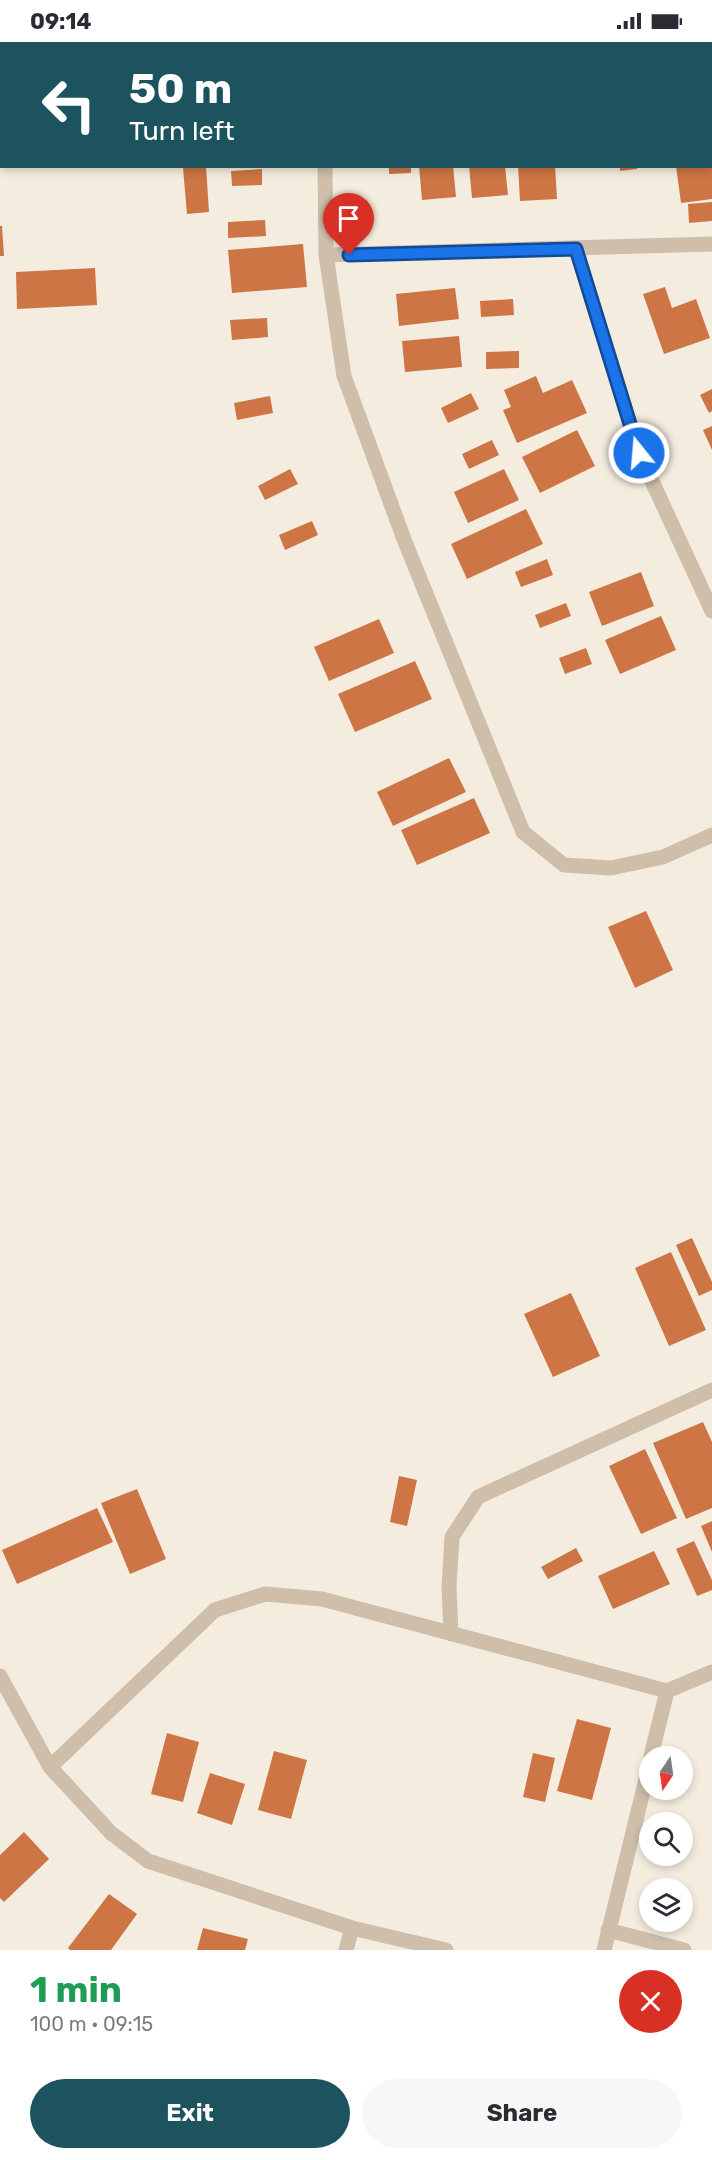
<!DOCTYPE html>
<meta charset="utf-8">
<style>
:root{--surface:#fff;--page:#f7f7f7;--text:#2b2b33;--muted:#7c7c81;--accent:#1c535f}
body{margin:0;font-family:Rubik,sans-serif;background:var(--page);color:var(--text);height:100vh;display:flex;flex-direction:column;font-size:22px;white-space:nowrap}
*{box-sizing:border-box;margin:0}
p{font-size:20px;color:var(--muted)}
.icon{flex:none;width:33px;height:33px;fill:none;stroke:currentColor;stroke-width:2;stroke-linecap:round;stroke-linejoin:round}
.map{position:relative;height:1908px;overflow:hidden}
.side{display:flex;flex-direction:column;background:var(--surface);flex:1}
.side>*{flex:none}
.top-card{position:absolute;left:0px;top:0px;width:712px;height:126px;box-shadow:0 3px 9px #0003;background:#1c535f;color:#fff;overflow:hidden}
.needle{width:39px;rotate:193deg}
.buttons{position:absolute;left:639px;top:1704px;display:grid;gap:12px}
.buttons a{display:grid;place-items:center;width:54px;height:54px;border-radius:50%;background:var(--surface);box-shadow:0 3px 9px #0003;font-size:30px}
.pin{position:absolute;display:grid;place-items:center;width:51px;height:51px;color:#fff;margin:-62px -26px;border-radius:50% 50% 50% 0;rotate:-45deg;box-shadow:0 0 6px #0007}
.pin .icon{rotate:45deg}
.me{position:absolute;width:66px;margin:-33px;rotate:343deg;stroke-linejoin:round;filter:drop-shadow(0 0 4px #0008)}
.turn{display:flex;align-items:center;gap:21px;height:126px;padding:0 30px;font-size:27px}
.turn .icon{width:78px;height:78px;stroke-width:2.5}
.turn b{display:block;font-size:42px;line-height:51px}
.round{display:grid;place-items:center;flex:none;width:63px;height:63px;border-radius:32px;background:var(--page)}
.summary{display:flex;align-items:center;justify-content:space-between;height:102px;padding:0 30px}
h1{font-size:36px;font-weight:700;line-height:45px;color:#1e9e55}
.button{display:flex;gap:12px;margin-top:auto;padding:12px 30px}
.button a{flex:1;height:69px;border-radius:36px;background:var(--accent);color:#fff;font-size:24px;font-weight:700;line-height:69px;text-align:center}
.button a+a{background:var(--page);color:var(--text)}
.status{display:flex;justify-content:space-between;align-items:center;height:42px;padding:0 30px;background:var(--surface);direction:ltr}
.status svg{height:16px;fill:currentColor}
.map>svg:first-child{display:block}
.building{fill:#cd7544}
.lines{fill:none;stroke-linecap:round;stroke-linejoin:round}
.minor{stroke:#cebeaa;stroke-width:15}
.route-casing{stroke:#114b97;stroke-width:15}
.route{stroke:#1a73e8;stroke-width:10}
</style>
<div class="status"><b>09:14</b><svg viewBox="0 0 49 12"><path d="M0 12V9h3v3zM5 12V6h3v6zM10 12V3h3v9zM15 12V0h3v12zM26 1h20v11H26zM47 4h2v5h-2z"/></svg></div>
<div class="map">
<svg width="712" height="1908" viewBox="0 0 712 1908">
<rect width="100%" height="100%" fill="#f4eddf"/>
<path class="building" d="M 206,124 L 209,170 L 187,172 L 183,126 Z
M 389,124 L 411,124 L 411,131 L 389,132 Z
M 419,124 L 453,124 L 456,155 L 422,158 Z
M 469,124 L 505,124 L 508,153 L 472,156 Z
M 518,124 L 555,124 L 557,157 L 520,159 Z
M 620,124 L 636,124 L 637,127 L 620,129 Z
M 676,124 L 712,124 L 712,157 L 681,161 Z
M 262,127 L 262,143 L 232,144 L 231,129 Z
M 712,160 L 712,179 L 689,181 L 688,162 Z
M 265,178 L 266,194 L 228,196 L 228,180 Z
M 0,184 L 2,184 L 4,214 L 0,214 Z
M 303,202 L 307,245 L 232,251 L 228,208 Z
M 95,226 L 97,263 L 17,267 L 16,230 Z
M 665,245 L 672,266 L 696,257 L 710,296 L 664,312 L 643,252 Z
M 455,246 L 459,277 L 399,284 L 396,252 Z
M 513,257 L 514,273 L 481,275 L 480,259 Z
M 267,276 L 268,295 L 232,298 L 230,278 Z
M 459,294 L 462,325 L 405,330 L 402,299 Z
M 519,309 L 519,326 L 486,327 L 486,310 Z
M 536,334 L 543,351 L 572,338 L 587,371 L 517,401 L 503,368 L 511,365 L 504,348 Z
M 712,347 L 712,369 L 709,371 L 700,353 Z
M 471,351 L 479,367 L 448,381 L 441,366 Z
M 270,354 L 273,371 L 237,378 L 234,361 Z
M 712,384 L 712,408 L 703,388 Z
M 577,388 L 595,424 L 540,451 L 522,415 Z
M 492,398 L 499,413 L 469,427 L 462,412 Z
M 290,427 L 298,442 L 265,458 L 258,444 Z
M 504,427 L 519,458 L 468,481 L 454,450 Z
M 526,467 L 543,502 L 467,537 L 451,502 Z
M 312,479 L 318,493 L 285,508 L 279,493 Z
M 547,517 L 553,533 L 521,545 L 515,530 Z
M 641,530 L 654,564 L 602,584 L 589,550 Z
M 566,561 L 571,574 L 540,586 L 535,573 Z
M 661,574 L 676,608 L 620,632 L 605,598 Z
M 379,577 L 394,611 L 329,639 L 314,605 Z
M 586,606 L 592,622 L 565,632 L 559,616 Z
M 415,619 L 432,657 L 355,690 L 338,652 Z
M 449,716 L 466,750 L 393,784 L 377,750 Z
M 474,756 L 490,791 L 417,823 L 401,788 Z
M 646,869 L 673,928 L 635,946 L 608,885 Z
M 692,1196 L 712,1240 L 712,1248 L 699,1254 L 676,1203 Z
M 671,1210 L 706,1288 L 669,1304 L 635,1226 Z
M 571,1251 L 600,1314 L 553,1335 L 524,1272 Z
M 703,1380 L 712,1400 L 712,1466 L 686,1477 L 653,1401 Z
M 645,1407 L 677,1476 L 641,1492 L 609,1424 Z
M 399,1434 L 417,1438 L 407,1484 L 390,1480 Z
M 137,1447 L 166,1517 L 130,1532 L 101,1461 Z
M 97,1466 L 113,1500 L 17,1542 L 2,1508 Z
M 712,1479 L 712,1510 L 701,1484 Z
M 694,1499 L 712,1538 L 712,1548 L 697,1554 L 676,1507 Z
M 576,1506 L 583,1519 L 548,1537 L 541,1525 Z
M 654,1509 L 670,1542 L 613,1567 L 598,1534 Z
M 577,1677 L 611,1686 L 592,1758 L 557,1749 Z
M 167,1691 L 199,1700 L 183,1760 L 151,1752 Z
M 274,1709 L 307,1718 L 291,1777 L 258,1768 Z
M 533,1711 L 555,1716 L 545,1760 L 523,1755 Z
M 210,1731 L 245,1742 L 232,1783 L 197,1771 Z
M 24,1790 L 49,1817 L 4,1860 L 0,1856 L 0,1813 Z
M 109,1852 L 137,1872 L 111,1908 L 70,1908 L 68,1906 Z
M 203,1886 L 248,1897 L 245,1908 L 197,1908 Z"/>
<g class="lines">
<path class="minor" d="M 324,0 L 324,2
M 325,124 L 326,213 L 344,334 L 405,500 L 523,790 L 564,823 L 611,826 L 663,815 L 712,793
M 576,207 L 639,411 L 712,569
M 326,213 L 712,202
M 451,1592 L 449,1545 L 452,1495 L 478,1455 L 712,1348
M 0,1634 L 50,1725 L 111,1791 L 148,1819 L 352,1886 L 446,1908
M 651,1714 L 667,1649 L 712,1630
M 50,1725 L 215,1568 L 265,1552 L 322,1557 L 667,1649
M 608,1888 L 684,1908
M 346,1908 L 352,1886
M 604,1908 L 650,1721"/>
</g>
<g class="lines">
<defs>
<path id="route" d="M 349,213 L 576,207 L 639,411"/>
</defs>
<use href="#route" class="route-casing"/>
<use href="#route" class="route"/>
</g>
</svg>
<div class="buttons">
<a><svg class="needle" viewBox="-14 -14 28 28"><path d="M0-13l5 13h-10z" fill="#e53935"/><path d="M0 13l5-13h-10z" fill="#7c7c81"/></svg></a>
<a><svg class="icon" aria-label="search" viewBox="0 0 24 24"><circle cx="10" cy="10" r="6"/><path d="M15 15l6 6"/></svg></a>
<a><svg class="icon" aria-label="layers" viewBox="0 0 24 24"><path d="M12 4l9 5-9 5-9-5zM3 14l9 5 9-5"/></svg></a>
</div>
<div class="pin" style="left:349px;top:213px;background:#d93025"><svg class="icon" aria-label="arrive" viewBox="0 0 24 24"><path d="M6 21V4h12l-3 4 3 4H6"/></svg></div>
<svg class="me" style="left:639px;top:411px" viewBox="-20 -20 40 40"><circle r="17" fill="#1a73e8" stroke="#fff" stroke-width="3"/><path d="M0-11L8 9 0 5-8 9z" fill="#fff"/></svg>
<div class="top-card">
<div class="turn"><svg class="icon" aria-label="left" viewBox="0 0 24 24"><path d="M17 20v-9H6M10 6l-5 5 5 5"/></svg><div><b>50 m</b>Turn left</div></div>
</div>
</div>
<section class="side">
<div class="summary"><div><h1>1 min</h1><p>100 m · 09:15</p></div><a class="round" style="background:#d93025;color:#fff"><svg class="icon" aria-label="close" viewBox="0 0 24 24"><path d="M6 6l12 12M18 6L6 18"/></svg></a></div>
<div class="button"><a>Exit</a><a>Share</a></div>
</section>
